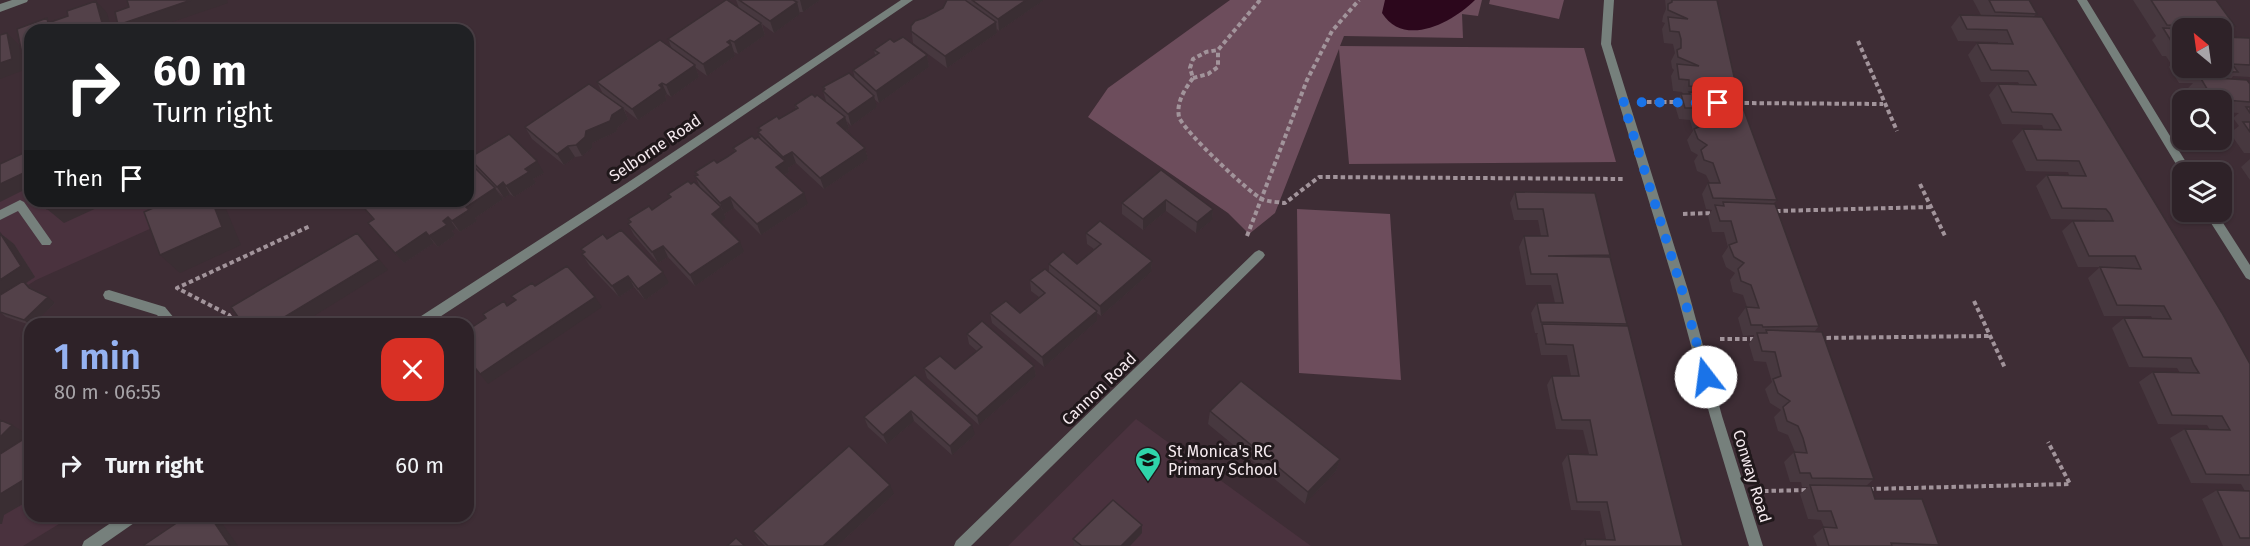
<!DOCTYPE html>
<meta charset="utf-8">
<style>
:root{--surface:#2e2228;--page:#3a2f34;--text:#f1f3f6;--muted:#a7a4a8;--line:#493f45;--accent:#95b2f1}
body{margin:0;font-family:"Fira Sans",sans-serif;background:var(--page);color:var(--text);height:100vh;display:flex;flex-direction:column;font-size:22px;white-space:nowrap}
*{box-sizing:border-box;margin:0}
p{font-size:20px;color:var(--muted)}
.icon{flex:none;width:33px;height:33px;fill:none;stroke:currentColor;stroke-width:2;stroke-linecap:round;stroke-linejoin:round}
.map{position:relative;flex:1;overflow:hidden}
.panel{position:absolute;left:24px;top:318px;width:450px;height:204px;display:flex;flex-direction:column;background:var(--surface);border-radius:18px;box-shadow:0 2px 4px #0004,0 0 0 2px var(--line)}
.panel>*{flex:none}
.banner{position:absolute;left:24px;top:24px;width:450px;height:183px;border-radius:18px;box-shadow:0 2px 4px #0004,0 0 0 2px var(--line);background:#202124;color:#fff;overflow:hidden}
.needle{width:39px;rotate:331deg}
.buttons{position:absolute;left:2172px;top:18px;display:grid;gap:12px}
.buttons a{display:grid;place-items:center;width:60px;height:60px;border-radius:12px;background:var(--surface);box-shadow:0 2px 4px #0004,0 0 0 2px var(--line);font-size:30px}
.pin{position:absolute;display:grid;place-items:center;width:51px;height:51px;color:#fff;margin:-26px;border-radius:12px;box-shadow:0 3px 9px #0006}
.me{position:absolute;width:66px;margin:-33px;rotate:345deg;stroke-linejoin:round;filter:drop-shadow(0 0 4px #0008)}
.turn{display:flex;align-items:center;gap:21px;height:126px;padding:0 30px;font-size:27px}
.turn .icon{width:78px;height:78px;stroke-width:2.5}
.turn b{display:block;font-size:42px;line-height:51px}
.then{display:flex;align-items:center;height:57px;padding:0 30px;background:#0003;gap:12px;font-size:22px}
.round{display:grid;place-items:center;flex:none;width:63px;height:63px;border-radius:18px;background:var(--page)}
.headline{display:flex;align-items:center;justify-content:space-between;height:102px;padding:0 30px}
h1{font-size:36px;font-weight:600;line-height:45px;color:var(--accent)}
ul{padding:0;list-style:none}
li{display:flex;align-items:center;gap:18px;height:90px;padding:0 30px}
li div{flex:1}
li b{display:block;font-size:22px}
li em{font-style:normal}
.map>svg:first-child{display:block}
.built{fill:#4a323e}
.green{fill:#6d4d5c}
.water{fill:#2c071c}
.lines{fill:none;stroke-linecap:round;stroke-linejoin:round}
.path{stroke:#a2949b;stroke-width:4;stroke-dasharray:4.5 3;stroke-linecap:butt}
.lane{fill:#76807c;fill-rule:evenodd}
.street{fill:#76807c;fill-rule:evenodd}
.wall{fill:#47383f;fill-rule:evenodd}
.shaded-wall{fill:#3a2e33}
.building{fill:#534149;stroke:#3a2e33;stroke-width:1.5}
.route{stroke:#1a73e8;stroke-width:10;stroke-dasharray:0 18}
.labels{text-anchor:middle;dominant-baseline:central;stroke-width:6;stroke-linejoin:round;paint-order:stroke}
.street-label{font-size:16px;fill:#f5eaef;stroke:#20181b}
.poi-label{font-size:16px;fill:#f5eaef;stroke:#20181b;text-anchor:start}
</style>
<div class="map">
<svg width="2250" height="546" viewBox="0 0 2250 546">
<rect width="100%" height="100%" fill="#3e2d35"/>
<path class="built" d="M 30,165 L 30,201 L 212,201 L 36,280 L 0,303 L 0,179 Z
M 1136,419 L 1311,546 L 1008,546 Z
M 0,449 L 30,471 L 30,516 L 72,516 L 23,546 L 0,546 Z"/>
<path class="green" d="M 1230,0 L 1482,0 L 1478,16 L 1462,14 L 1463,38 L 1344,36 L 1340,46 L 1584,48 L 1616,162 L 1349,164 L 1339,49 L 1275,213 L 1249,234 L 1228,213 L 1088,117 L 1108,88 Z
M 1490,0 L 1564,0 L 1559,19 L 1489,4 Z
M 1297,209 L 1390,214 L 1401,380 L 1299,373 Z"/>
<path class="water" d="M 1385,0 L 1475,0 C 1452,23 1404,48 1382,13 Z"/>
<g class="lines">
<path class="path" d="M 1260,0 L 1218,50 L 1206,52 L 1193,59 L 1190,68 L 1193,78 C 1185,89 1176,102 1179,117 C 1183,130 1248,192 1262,199 C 1269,202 1278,202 1285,203 L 1319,177 L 1625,179
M 1858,41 L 1897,131
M 1193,78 L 1208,74 L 1218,67 L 1218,50
M 1647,102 L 1682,102
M 1737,103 L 1883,104
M 1920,184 L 1945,236
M 1776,211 L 1931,207
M 1683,214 L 1714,213
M 1247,236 L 1307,80 L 1332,31 L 1359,0
M 1974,301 L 2005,368
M 235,324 L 229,315 L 177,288 L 310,226
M 1819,338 L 1989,336
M 1720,339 L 1757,339
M 1869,489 L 2070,484 L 2048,442
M 1764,491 L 1808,490"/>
<path class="lane" d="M 20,200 L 24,202 L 50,239 L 52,242 L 50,245 L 42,245 L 18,211 L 0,220 L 0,210 Z"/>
<path class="street" d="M 12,0 L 28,0 L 27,2 L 0,12 L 0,4 Z
M 901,0 L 913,0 L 635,189 L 429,324 L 413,324 L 415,320 L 627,183 Z
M 1604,0 L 1614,0 L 1611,44 L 1688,290 L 1722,416 L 1763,546 L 1749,546 L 1710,416 L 1676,290 L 1601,44 Z
M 2077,0 L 2087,0 L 2192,172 L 2182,172 L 2182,174 Z
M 2204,212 L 2216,212 L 2250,265 L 2250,280 L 2246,278 Z
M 1259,250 L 1263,252 L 1265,255 L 1263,258 L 971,546 L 954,546 L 956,541 L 1255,252 Z
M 109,290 L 165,307 L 179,324 L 165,324 L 157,315 L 105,299 L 103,295 L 105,291 Z
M 121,516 L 139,516 L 137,521 L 101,546 L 82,546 L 84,541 Z"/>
</g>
<path class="wall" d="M 736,0 L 820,0 L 803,12 L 800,12 L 800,14 L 774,33 L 762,24 L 765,35 L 738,54 L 734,52 L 735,56 L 707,76 L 696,68 L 699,77 L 671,97 L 667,94 L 665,96 L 667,100 L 638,120 L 624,109 L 628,119 L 618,127 L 616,132 L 592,143 L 592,148 L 582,156 L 575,157 L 564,165 L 532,139 L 525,127 L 603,94 L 597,82 L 672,49 L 668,39 L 739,8 Z
M 947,0 L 1044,0 L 999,31 L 997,29 L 997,33 L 947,68 L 913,43 L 911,26 L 943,8 Z
M 1665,0 L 1717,0 L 1737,90 L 1735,93 L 1777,200 L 1773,204 L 1819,326 L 1814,332 L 1874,479 L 1866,486 L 1875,499 L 1939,545 L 1937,546 L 1817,546 L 1813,536 L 1824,527 L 1821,520 L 1808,519 L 1800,494 L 1808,487 L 1802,487 L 1801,482 L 1790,482 L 1784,462 L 1794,452 L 1795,452 L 1793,447 L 1788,435 L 1778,431 L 1774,417 L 1781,410 L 1770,403 L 1765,389 L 1772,382 L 1766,362 L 1754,361 L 1749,344 L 1754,336 L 1754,335 L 1743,336 L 1738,318 L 1746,307 L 1747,307 L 1743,295 L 1733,292 L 1730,280 L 1735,273 L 1726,267 L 1722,256 L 1728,247 L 1724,232 L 1712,232 L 1708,216 L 1712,210 L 1706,209 L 1702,194 L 1708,183 L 1710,183 L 1706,175 L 1697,171 L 1694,161 L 1698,155 L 1691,151 L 1687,140 L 1693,131 L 1690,120 L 1679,119 L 1675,106 L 1681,94 L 1683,94 L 1682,92 L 1673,91 L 1671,76 L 1674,70 L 1672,68 L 1671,61 L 1675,53 L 1673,44 L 1664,43 L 1662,29 L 1665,23 L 1662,22 L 1663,16 L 1666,9 Z
M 1973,0 L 2029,0 L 2037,14 L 2034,16 L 2250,364 L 2250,546 L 2223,546 L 2202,499 L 2217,490 L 2245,491 L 2241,484 L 2191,483 L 2170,438 L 2185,429 L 2210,430 L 2207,425 L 2158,424 L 2139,382 L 2153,372 L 2180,373 L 2177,368 L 2129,367 L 2112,328 L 2124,318 L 2152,318 L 2151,316 L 2104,316 L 2088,278 L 2100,267 L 2123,268 L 2122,267 L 2078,267 L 2062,231 L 2073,221 L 2095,221 L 2095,220 L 2051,219 L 2036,186 L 2047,175 L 2069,175 L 2068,172 L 2026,171 L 2012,141 L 2023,129 L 2044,130 L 2042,125 L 2002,124 L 1989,95 L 1998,84 L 2019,84 L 2018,82 L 1981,82 L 1968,55 L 1977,43 L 1998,44 L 1998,42 L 1958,41 L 1951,27 L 1960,15 L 1981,15 Z
M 2133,0 L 2216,0 L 2235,26 L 2224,37 L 2250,38 L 2250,77 L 2233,76 L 2231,79 L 2250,84 L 2250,153 L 2244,153 L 2230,133 L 2239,126 L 2233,118 L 2239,113 L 2222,112 L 2222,100 L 2195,100 L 2188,88 L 2193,83 L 2179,83 L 2169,67 L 2171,64 L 2166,56 L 2162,56 L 2152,40 L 2156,36 ZM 2182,28 L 2222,28 L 2222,68 L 2182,68 Z
M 894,42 L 927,55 L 929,67 L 879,103 L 874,99 L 877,107 L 851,126 L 847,121 L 849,128 L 846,130 L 865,148 L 868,159 L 824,189 L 796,163 L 788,168 L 789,172 L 785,175 L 808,204 L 761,235 L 734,208 L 724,214 L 724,213 L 726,218 L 720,222 L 744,252 L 695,286 L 668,257 L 658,263 L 634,235 L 628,224 L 630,223 L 628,219 L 652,210 L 670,198 L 668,194 L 691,184 L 705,192 L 700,187 L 695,176 L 697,175 L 695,172 L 717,163 L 735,152 L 733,148 L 755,139 L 761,140 L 758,132 L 760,131 L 758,128 L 779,119 L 796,109 L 795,105 L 815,97 L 826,101 L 823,91 L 824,90 L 823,87 L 855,79 L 853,70 L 875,55 L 874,50 Z
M 469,158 L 544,173 L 533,179 L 536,183 L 514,197 L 510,194 L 504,198 L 497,190 L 503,199 L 475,218 L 477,221 L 460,232 L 456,228 L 452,231 L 455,235 L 438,247 L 434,243 L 404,263 L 368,223 L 373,219 L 365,209 L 399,205 L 476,169 Z
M 2250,159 L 2250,180 L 2241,167 Z
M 1161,170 L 1213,209 L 1212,220 L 1196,233 L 1166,211 L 1143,230 L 1122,214 L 1122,203 Z
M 1515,192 L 1595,193 L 1610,255 L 1610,257 L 1627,324 L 1626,326 L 1683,546 L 1580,546 L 1585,539 L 1606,539 L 1600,511 L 1571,510 L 1562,463 L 1568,454 L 1589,454 L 1583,430 L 1556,429 L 1547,385 L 1552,376 L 1571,376 L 1567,355 L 1541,355 L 1537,335 L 1538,333 L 1535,333 L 1531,313 L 1537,303 L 1555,303 L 1551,285 L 1526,285 L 1519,247 L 1524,236 L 1541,236 L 1538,220 L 1514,220 L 1510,203 Z
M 0,233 L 14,244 L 35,277 L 26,283 L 34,291 L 55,303 L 33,324 L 30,324 L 30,325 L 6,317 L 0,312 Z
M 1086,233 L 1152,261 L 1151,272 L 1101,316 L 1097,313 L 1097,321 L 1044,367 L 992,323 L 990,313 L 1020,313 L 1039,297 L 1031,291 L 1030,280 L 1049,273 L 1049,264 L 1077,264 L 1094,249 L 1087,244 Z
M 607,239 L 669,283 L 645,300 L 634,287 L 619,297 L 589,265 L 582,254 L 584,253 L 581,249 Z
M 967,334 L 1034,366 L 1036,376 L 979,425 L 927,378 L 924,368 L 955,369 L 977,351 L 969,344 Z
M 915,375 L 975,435 L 952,455 L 914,421 L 887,444 L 868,427 L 864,417 Z
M 1210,411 L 1340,459 L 1336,471 L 1305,504 L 1208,424 Z
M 894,494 L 837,546 L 765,546 L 758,539 L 753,531 Z
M 1142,533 L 1130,546 L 1074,546 L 1073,539 Z"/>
<path class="shaded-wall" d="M 191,0 L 227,0 L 228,3 L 149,30 L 123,30 L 118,25 Z
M 800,0 L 820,0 L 803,12 Z
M 1026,0 L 1044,0 L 999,31 L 998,19 Z
M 96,1 L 107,13 L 112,30 L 104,30 Z
M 797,2 L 800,14 L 774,33 L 770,21 Z
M 996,22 L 997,33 L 947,68 L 945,56 Z
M 761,23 L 765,35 L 738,54 L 734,42 Z
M 7,33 L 19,45 L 24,70 L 0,79 L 0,63 Z
M 730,40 L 734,52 L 735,56 L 707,76 L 703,64 Z
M 927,55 L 929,67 L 879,103 L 876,91 Z
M 30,57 L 30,65 L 23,59 Z
M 695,65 L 699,77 L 671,97 L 666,85 Z
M 662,83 L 667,94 L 665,96 L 667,100 L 638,120 L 632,109 Z
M 874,96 L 877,107 L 851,126 L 848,114 Z
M 623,108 L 628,119 L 618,127 L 616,132 L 592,143 L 592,148 L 582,156 L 576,145 L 586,131 Z
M 845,117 L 849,128 L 840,134 L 837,123 Z
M 568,146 L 575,157 L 564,165 L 557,154 Z
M 865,148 L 868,159 L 824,189 L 820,178 Z
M 792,152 L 796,163 L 788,168 L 789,172 L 780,178 L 776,167 L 784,161 L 783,157 Z
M 537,161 L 544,173 L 533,179 L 536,183 L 514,197 L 506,186 L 525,169 Z
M 30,170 L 30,187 L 0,202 L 0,184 Z
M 503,182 L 510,194 L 504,198 L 497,187 Z
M 495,188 L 503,199 L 475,218 L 477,221 L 460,232 L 452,221 L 466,207 Z
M 804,193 L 808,204 L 761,235 L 757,224 Z
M 730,197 L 734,208 L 724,214 L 720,203 Z
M 1166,200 L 1166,211 L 1143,230 L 1143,219 Z
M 64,201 L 112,201 L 64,223 L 47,209 Z
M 212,201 L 221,201 L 224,204 L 241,245 L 180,273 L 160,255 Z
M 721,207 L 726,218 L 717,225 L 712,214 Z
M 1213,209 L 1212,220 L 1196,233 L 1197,222 Z
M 448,217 L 456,228 L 452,231 L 455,235 L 438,247 L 429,236 L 443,221 Z
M 426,232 L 434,243 L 404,263 L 395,253 Z
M 0,233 L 14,244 L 35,277 L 26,283 L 37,294 L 29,288 L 0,299 Z
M 357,233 L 388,270 L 301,324 L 273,324 Z
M 740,242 L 744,252 L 695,286 L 690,275 Z
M 663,246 L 668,257 L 658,263 L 652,252 Z
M 1152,261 L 1151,272 L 1101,316 L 1100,306 Z
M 663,272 L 669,283 L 645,300 L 638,289 Z
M 628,276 L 634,287 L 619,297 L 612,286 Z
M 48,297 L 55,303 L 33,324 L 30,325 L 24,320 Z
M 595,297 L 602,307 L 488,384 L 480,374 Z
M 1097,311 L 1097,321 L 1044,367 L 1042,357 Z
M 1034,366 L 1036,376 L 979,425 L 977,416 Z
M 468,404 L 472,409 L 468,412 Z
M 911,411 L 914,421 L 887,444 L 883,435 Z
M 12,425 L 30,436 L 0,469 L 0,437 Z
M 972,425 L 975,435 L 952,455 L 950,446 Z
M 1340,459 L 1336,471 L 1305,504 L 1308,492 Z
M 30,476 L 30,500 L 4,515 L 2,524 L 0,524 L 0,494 Z
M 890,485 L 894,494 L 837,546 L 823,546 Z
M 210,516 L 217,516 L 238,546 L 230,546 Z
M 1142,525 L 1142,533 L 1130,546 L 1121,546 Z"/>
<path class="building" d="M 127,0 L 191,0 L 118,25 L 115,12 L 129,7 Z
M 726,0 L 727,0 L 761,23 L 734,42 L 730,40 L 727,42 L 731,45 L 703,64 L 668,39 Z
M 739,0 L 793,0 L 797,2 L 770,21 Z
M 947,0 L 965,0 L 996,22 L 945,56 L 911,31 L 911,26 L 915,21 L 924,18 L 943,8 Z
M 972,0 L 1026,0 L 998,19 Z
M 1672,0 L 1717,0 L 1737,90 L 1689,86 L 1689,80 L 1679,79 L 1677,64 L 1699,66 L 1678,57 L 1677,50 L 1681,48 L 1681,39 L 1679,32 L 1670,31 L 1668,17 L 1688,19 L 1668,10 L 1668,4 L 1672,2 Z
M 1989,0 L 2029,0 L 2037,14 L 1995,12 Z
M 2151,0 L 2216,0 L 2235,26 L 2167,25 Z
M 96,1 L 104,30 L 30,30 L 30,57 L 23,59 L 17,29 L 47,18 L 48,23 L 68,16 L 67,11 Z
M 1960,15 L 2042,17 L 2222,313 L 2250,364 L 2250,475 L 2206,474 L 2185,429 L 2230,430 L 2222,416 L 2172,415 L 2153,372 L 2199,373 L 2194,365 L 2191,358 L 2143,357 L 2124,318 L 2171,319 L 2164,306 L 2117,305 L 2100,267 L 2141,269 L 2135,256 L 2089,256 L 2073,221 L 2113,221 L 2110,214 L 2106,209 L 2062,208 L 2047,175 L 2086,176 L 2079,161 L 2037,160 L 2023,129 L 2061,130 L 2058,124 L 2052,114 L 2012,112 L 1998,84 L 2036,85 L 2028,71 L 1991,70 L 1977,43 L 2013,44 L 2007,30 L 1967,29 Z
M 2163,28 L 2182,29 L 2182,52 L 2177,44 L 2173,44 Z
M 7,33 L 12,59 L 0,63 L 0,35 Z
M 903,37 L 927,55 L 876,91 L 853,70 L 879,53 L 874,50 L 890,39 L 894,42 Z
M 2222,37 L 2250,38 L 2250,65 L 2232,64 L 2238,72 L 2190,71 L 2188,68 L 2222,68 Z
M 660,40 L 695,65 L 666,85 L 662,83 L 659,85 L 662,88 L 632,109 L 597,82 Z
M 849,73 L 874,96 L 848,114 L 823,91 L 825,89 L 823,87 Z
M 2200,77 L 2247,80 L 2250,84 L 2250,102 L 2213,99 Z
M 589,84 L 623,108 L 612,115 L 610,121 L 586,131 L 585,137 L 576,145 L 568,146 L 557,154 L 525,127 Z
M 1689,92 L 1738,94 L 1777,200 L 1713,198 L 1708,183 L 1720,183 L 1713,163 L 1704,160 L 1701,150 L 1707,145 L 1698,139 L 1694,129 L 1701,126 L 1696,108 L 1685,108 L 1681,94 L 1690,94 Z
M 812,94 L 815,97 L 817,95 L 845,117 L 837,123 L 865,148 L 820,178 L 792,152 L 783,157 L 758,132 L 761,130 L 758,128 L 777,116 L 779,119 L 798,108 L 795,105 Z
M 2246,107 L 2250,107 L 2250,113 Z
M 2243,122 L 2250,122 L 2250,132 Z
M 509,134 L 537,161 L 525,169 L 529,172 L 506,186 L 503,182 L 497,187 L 469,158 Z
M 752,136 L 755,139 L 758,137 L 785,161 L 776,167 L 804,193 L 757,224 L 730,197 L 720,203 L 695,176 L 698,175 L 695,172 L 714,160 L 717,163 L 727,157 L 736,151 L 733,148 Z
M 30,150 L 30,170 L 0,184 L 0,164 Z
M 468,161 L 495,188 L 466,207 L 469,210 L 452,221 L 448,217 L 443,221 L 447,225 L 429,236 L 426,232 L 395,253 L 368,223 L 374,219 L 365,209 L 378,201 L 395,201 L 399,205 L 406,201 L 468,201 Z
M 1161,170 L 1213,209 L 1197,222 L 1166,200 L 1143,219 L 1122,203 Z
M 688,181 L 691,184 L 694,182 L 721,207 L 712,214 L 740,242 L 690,275 L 663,246 L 652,252 L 628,224 L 631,222 L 628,219 L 649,206 L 652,210 L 662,203 L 671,197 L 668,194 Z
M 1515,192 L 1595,193 L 1610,255 L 1548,256 L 1610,257 L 1627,324 L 1541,322 L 1537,303 L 1563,303 L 1557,274 L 1531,274 L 1524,236 L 1548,236 L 1543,209 L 1518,209 Z
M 45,201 L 64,201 L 47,209 Z
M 169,201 L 212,201 L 222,227 L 160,255 L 144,212 Z
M 1723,202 L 1775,204 L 1819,326 L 1763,327 L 1762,325 L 1751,325 L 1746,307 L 1759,308 L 1751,285 L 1741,281 L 1738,269 L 1744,263 L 1734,257 L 1729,245 L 1737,242 L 1731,221 L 1720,221 L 1715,205 L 1724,206 Z
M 1100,221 L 1152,261 L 1100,306 L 1049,264 L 1063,252 L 1077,264 L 1101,244 L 1086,233 Z
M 621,230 L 663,272 L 638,289 L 628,276 L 612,286 L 582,254 L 585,252 L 581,249 L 603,234 L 607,239 Z
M 0,233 L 21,266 L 0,280 Z
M 357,233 L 379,260 L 273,324 L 243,324 L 231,307 Z
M 567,266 L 595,297 L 480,374 L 468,359 L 468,330 L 486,318 L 483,314 L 504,301 L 507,306 L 516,300 L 511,296 L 532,283 L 535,286 Z
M 1045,269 L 1097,311 L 1042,357 L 990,313 L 1006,301 L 1020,313 L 1045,293 L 1030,280 Z
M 23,281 L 29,288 L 48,297 L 24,320 L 0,312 L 0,295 Z
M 982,321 L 1034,366 L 977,416 L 924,368 L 940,356 L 955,369 L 982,347 L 967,334 Z
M 1542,324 L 1628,326 L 1683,546 L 1586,546 L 1585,539 L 1615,540 L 1607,502 L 1577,502 L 1568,454 L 1597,455 L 1590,420 L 1562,420 L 1556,397 L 1552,376 L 1579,376 L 1573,345 L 1546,344 Z
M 1766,330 L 1822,332 L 1874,479 L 1812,478 L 1810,473 L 1800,473 L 1794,452 L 1807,453 L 1803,438 L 1798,426 L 1787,421 L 1783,407 L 1790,401 L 1778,393 L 1773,379 L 1781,376 L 1775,352 L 1762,351 L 1757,333 L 1767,333 Z
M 915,375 L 972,425 L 950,446 L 911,411 L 883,435 L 864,417 Z
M 1241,381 L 1340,459 L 1308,492 L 1210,411 Z
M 0,420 L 12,425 L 0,437 Z
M 30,435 L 30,476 L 0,494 L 0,454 Z
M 849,446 L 890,485 L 823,546 L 768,546 L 753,531 Z
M 1810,485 L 1871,486 L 1875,499 L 1922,499 L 1939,545 L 1891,543 L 1892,546 L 1829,546 L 1823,527 L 1837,528 L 1831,511 L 1818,511 Z
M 2217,490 L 2250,491 L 2250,538 L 2240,538 Z
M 1113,500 L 1142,525 L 1121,546 L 1082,546 L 1073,539 Z
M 187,516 L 210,516 L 230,546 L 145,546 L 144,545 Z
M 736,538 L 745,546 L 727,546 Z"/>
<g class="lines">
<path class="route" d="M 1706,377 L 1682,290 L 1623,102 L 1718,103"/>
</g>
<defs>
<symbol id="school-pin" viewBox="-11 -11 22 30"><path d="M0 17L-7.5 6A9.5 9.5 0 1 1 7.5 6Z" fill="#2fd4aa" stroke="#20181b"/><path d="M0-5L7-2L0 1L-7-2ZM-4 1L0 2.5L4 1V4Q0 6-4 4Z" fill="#111"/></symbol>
</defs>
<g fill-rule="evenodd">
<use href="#school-pin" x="1133" y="445" width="30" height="40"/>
</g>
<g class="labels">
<g class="street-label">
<text transform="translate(655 148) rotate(-34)">Selborne Road</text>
<text transform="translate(1099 389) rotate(-44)">Cannon Road</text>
<text transform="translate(1752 476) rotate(73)">Conway Road</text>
</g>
<g class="poi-label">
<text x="1168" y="451">St Monica's RC<tspan x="1168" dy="18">Primary School</tspan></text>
</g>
</g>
</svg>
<div class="buttons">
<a><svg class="needle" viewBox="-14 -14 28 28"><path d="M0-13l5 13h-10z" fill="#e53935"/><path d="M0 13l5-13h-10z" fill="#a7a4a8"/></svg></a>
<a><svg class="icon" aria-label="search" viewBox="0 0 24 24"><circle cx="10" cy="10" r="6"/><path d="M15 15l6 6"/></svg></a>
<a><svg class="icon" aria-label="layers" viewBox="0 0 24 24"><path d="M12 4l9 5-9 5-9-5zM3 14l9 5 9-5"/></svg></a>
</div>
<div class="pin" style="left:1718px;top:103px;background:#d93025"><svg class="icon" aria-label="arrive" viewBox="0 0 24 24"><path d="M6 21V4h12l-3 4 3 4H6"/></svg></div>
<svg class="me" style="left:1706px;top:377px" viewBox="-20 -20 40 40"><circle r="19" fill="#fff"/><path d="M0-13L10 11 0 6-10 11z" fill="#1a73e8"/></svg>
<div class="banner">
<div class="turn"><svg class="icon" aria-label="right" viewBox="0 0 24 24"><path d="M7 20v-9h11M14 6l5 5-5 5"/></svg><div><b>60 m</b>Turn right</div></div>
<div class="then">Then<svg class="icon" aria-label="arrive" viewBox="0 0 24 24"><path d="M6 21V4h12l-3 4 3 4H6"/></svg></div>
</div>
<section class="panel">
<div class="headline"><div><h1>1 min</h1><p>80 m · 06:55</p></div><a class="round" style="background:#d93025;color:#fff"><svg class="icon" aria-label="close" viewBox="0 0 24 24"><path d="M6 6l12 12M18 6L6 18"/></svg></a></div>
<ul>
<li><svg class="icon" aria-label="right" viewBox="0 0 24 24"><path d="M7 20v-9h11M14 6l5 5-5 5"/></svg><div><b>Turn right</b></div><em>60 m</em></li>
</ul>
</section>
</div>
